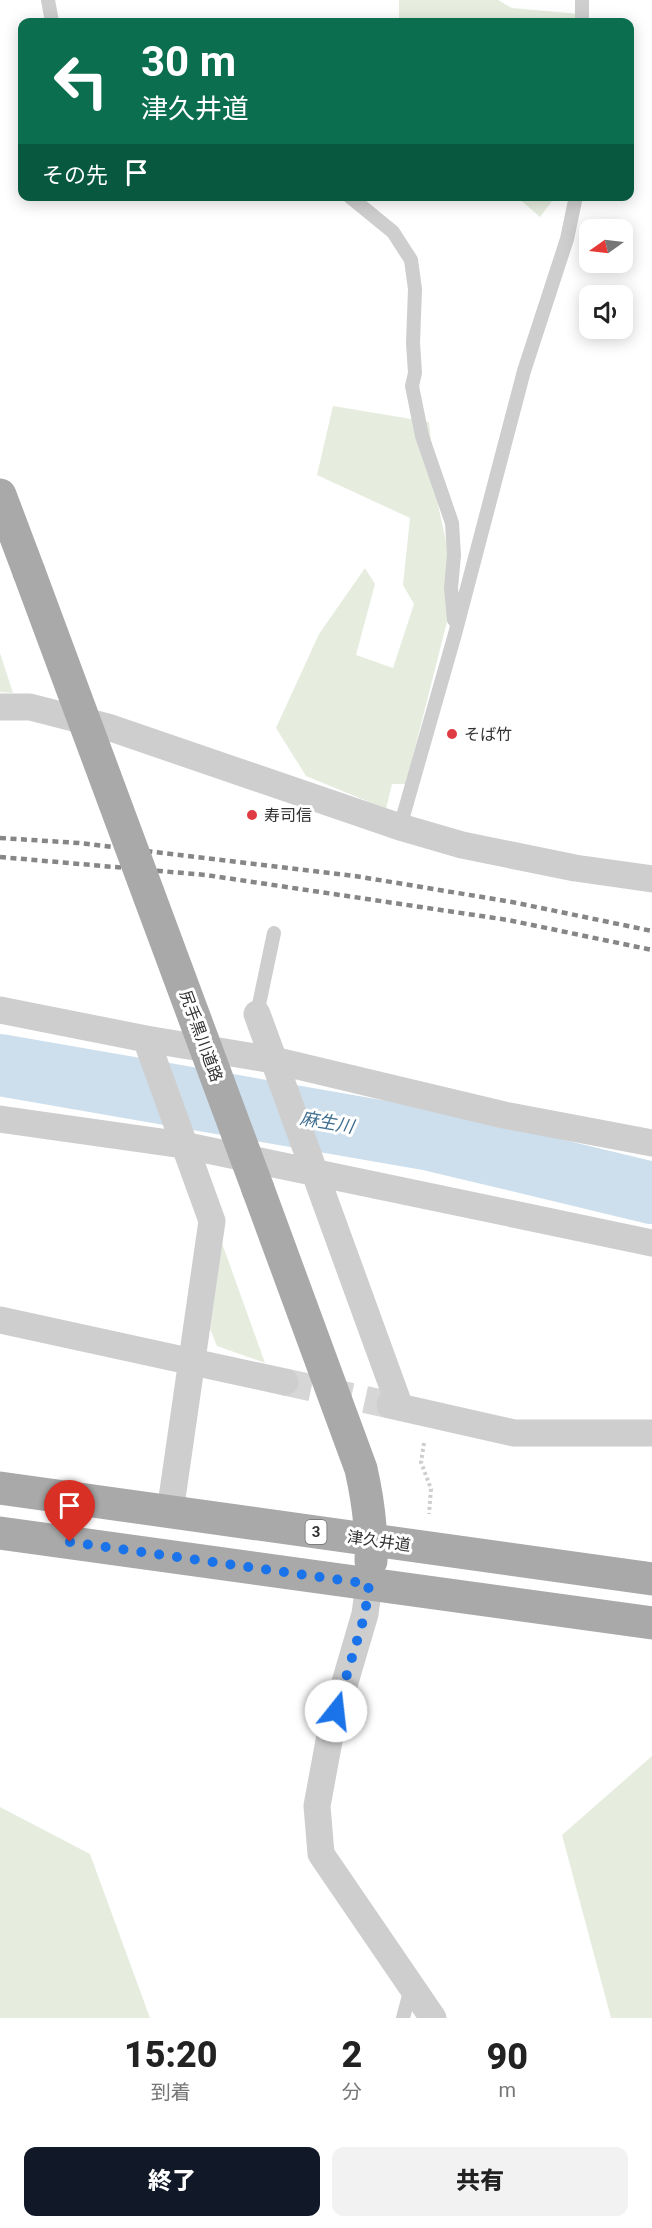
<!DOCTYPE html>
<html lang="ja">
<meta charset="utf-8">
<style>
:root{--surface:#fff;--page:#f2f2f2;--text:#222;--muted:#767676;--accent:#111827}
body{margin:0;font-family:Roboto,"Noto Sans JP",sans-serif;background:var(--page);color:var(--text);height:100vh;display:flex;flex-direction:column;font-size:22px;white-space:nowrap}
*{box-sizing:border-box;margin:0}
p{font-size:20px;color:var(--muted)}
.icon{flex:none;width:33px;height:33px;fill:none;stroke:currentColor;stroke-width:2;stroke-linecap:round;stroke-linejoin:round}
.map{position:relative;height:2018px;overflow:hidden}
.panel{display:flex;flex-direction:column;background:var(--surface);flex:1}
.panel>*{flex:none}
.top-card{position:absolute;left:18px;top:18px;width:616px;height:183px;border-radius:12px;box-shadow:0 3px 15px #0003;background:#0b6e4f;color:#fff;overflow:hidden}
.needle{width:39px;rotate:256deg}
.buttons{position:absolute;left:579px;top:219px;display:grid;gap:12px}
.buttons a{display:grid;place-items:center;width:54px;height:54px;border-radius:12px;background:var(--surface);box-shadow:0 3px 15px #0003;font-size:30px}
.pin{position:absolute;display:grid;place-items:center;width:51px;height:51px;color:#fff;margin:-62px -26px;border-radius:50% 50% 50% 0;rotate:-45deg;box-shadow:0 0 6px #0007}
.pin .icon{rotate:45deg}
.me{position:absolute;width:66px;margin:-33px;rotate:16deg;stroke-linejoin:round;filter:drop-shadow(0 0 4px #0008)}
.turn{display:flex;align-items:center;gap:21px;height:126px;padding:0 24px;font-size:27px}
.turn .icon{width:78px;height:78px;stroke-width:2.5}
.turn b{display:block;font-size:42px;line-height:51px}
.then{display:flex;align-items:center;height:57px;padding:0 24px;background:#0003;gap:12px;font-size:22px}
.eta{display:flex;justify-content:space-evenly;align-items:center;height:102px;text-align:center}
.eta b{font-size:36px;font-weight:800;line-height:42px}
.cta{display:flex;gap:12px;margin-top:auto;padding:12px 24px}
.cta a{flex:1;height:69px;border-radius:12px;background:var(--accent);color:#fff;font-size:24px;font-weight:800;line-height:69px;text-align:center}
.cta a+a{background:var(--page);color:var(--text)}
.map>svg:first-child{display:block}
.green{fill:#e6eddf}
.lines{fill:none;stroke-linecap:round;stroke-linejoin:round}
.river{stroke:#cddfec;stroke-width:62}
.street-tunnel{stroke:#d6d6d6;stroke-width:27;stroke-dasharray:27 14;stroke-linecap:butt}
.path{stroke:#cecece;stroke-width:4;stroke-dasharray:3 3;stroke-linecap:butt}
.lane{stroke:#cecece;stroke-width:14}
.street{stroke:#cecece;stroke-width:27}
.primary{stroke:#a9a9a9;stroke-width:33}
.rail{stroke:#868686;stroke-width:4.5;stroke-dasharray:6 4.5;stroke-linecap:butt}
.primary-bridge{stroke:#a9a9a9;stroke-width:33}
.route{stroke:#1a73e8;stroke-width:10;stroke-dasharray:0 18}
.poi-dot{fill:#df3b42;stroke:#fff;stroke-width:2}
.labels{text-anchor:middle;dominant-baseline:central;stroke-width:6;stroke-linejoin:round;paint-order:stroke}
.shield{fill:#fff;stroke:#6f6f6f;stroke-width:1.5}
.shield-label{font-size:15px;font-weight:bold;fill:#313131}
.poi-label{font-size:16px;fill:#313131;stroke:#fff;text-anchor:start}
.street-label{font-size:16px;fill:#313131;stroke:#fff}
.water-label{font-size:18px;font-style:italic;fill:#416f91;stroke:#fff}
</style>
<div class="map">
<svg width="652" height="2018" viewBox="0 0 652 2018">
<rect width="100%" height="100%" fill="#fff"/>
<path class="green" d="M 399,0 L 498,0 L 512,8 L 580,14 L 580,22 L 399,22 Z
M 517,197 L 555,197 L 540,217 Z
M 333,406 L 429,422 L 438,505 L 456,586 L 406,784 L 392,784 L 386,809 L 306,776 L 276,728 L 319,634 L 365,568 L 375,584 L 356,655 L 393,668 L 414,604 L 403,585 L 410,518 L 317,475 Z
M 0,653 L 13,693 L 0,692 Z
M 222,1243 L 265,1363 L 217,1346 L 210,1329 Z
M 652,1756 L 652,2018 L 611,2018 L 562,1835 Z
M 0,1807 L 90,1854 L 150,2018 L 0,2018 Z"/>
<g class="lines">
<path class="river" d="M 0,1065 L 431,1140 L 652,1193"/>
<path class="street-tunnel" d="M 285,1382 L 390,1405"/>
<path class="path" d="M 424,1443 L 421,1462 L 431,1489 L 429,1514"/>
<path class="lane" d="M 48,0 L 52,22
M 582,22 L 582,0
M 349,196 L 393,232 L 411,260 L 415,289 L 413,343 L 415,373 L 412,386 L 422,436 L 452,523 L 454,555 L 451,588 L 454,620
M 400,827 L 455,634 L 524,371 L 567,239 L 576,196
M 257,1014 L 274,933
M 403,2018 L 411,1988"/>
<path class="street" d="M 0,707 L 30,707 L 108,727 L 400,827 L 462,845 L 575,868 L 652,879
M 0,1010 L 146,1039 L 273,1060 L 504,1115 L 652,1143
M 257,1014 L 400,1407
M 146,1039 L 212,1221 L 170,1512
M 0,1119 L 183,1145 L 652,1243
M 0,1320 L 285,1382
M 390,1405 L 514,1433 L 652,1433
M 369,1584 L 365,1614 L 331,1730 L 317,1806 L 321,1854 L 433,2018"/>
<path class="primary" d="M 0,495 L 29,572
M 258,1189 L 361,1469 C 368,1500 372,1529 371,1561
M 0,1488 L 652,1579
M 0,1533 L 652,1623"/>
<path class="rail" d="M 0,838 L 79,843 L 355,876 L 512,902 L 652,931
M 0,857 L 206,875 L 508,920 L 652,950"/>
<path class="primary-bridge" d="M 29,572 L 258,1189"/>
</g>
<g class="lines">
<path class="route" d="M 70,1542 L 369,1584 L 365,1614 L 336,1711"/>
</g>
<g class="poi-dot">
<circle cx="452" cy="734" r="6"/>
<circle cx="252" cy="815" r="6"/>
</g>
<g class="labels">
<rect class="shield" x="305.5" y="1520" width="21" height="24" rx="4.5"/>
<g class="shield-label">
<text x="316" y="1532">3</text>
</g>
<g class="poi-label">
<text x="464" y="734">そば竹</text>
<text x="264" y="815">寿司信</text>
</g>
<g class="street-label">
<text transform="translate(201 1036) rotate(70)">尻手黒川道路</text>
<text transform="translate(379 1541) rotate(8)">津久井道</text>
</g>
<g class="water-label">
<text transform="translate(327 1122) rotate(10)">麻生川</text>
</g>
</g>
</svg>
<div class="buttons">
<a><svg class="needle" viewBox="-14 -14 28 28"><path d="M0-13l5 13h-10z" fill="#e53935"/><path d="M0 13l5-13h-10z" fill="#767676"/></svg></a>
<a><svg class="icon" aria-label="sound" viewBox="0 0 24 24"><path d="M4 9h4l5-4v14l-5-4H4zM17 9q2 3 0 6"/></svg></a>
</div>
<div class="pin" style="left:70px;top:1542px;background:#d93025"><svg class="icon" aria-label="arrive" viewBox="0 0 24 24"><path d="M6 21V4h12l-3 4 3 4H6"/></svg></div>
<svg class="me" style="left:336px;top:1711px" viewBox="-20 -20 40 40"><circle r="19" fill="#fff"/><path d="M0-13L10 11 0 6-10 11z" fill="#1a73e8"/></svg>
<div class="top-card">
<div class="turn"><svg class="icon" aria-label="left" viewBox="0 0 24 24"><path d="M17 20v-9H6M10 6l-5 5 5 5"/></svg><div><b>30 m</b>津久井道</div></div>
<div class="then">その先<svg class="icon" aria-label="arrive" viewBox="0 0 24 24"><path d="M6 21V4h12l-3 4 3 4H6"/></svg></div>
</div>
</div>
<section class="panel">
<div class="eta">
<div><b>15:20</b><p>到着</p></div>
<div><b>2</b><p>分</p></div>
<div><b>90</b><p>m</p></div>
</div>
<div class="cta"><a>終了</a><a>共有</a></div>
</section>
